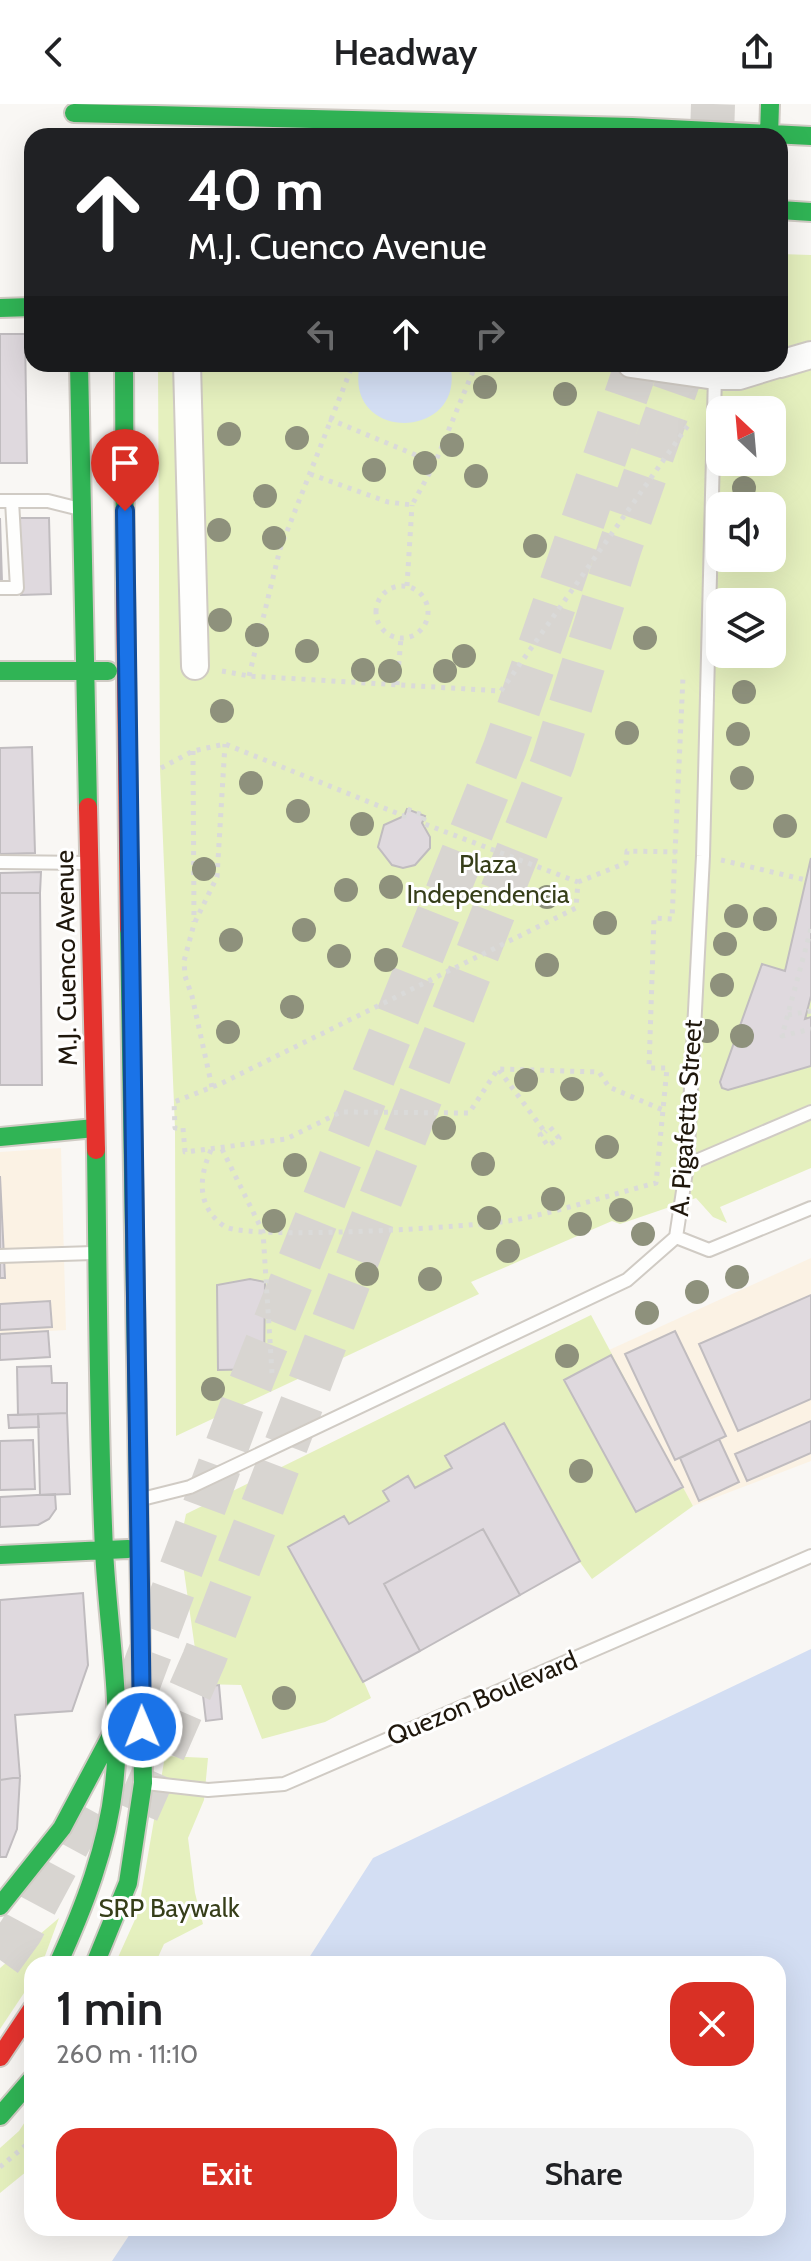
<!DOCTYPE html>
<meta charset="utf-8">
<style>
:root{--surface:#fff;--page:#f2f2f2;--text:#202124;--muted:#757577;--accent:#d93025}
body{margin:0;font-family:Cabin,sans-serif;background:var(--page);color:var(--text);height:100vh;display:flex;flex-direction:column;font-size:30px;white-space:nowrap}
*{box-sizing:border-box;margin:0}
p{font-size:26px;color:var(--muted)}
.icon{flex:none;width:44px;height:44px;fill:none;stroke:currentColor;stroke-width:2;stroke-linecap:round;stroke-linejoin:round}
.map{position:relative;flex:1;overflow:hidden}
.side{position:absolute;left:24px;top:1852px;width:762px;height:280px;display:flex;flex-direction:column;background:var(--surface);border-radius:24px;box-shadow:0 8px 32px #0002}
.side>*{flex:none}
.banner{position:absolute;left:24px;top:24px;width:764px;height:244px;border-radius:24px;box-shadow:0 8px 32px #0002;background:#202124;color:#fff;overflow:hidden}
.needle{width:52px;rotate:334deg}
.fabs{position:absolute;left:706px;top:292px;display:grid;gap:16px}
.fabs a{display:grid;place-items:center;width:80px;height:80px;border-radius:16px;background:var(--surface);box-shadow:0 8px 32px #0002;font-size:40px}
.pin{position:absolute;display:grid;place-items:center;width:68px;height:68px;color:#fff;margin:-82px -34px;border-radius:50% 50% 50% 0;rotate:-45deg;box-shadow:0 0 8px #0007}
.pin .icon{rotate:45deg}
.me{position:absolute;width:88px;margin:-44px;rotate:359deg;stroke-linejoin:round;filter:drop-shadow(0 0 6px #0008)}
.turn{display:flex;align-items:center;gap:28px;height:168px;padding:0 32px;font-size:36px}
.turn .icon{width:104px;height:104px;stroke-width:2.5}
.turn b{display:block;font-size:56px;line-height:68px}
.lanes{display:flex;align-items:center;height:76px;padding:0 32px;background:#0003;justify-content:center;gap:40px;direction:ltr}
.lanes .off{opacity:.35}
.round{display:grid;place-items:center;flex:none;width:84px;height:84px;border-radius:24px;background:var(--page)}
.headline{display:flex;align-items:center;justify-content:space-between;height:136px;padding:0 32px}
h1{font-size:48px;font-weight:600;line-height:60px}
.primary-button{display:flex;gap:16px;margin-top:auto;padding:16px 32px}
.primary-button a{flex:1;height:92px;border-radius:24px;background:var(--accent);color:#fff;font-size:32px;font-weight:600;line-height:92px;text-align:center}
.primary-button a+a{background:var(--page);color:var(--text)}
header{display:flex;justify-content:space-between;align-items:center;height:104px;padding:0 32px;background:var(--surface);font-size:36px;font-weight:600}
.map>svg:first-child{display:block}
.built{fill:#fbf2e4}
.green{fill:#e5f0be;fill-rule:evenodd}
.water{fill:#d3def3}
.building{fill:#dfd9de;stroke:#c0bcbf;stroke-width:2}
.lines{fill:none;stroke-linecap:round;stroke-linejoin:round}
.highway-tunnel{stroke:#d8d5d1;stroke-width:44;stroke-dasharray:44 22;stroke-linecap:butt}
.lane-casing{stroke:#d0cbc4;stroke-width:16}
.street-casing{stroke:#d0cbc4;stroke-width:30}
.fast-casing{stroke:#d0cbc4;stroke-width:22}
.jam-casing{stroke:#d0cbc4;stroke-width:22}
.path{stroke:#dadad9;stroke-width:5;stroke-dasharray:4 6;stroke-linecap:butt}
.lane{stroke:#fefefd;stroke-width:12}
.street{stroke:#fefefd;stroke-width:26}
.fast{stroke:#30b455;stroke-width:18}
.jam{stroke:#e5322d;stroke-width:18}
.tree{fill:#8e917c}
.route-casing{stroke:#114b97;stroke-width:20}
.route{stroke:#1a73e8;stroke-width:14}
.labels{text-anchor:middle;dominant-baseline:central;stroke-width:6;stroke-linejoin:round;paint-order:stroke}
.park-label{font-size:26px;fill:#363e19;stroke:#fff}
.street-label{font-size:26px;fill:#1f170c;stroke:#fff}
</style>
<header><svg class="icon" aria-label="back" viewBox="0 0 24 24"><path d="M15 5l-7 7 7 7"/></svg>Headway<svg class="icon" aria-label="share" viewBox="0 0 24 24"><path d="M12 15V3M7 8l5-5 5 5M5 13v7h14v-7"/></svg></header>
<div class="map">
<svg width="811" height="2157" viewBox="0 0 811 2157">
<rect width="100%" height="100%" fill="#f9f7f4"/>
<path class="built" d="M 61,1044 L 66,1226 L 0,1230 L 0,1048 Z
M 811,1154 L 811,1357 L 693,1402 L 609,1246 Z"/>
<path class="green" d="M 780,150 L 811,151 L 811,1064 L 720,1103 L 727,1119 L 713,1113 L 696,1094 L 620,1120 L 612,1117 L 471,1178 L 479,1190 L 176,1332 L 175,1024 L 160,665 L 158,260 L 780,260 ZM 720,306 L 772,306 L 772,358 L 720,358 ZM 720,402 L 772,402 L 772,454 L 720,454 ZM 720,498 L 772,498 L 772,550 L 720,550 Z
M 591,1211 L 693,1402 L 592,1475 L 579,1457 L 520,1491 L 484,1425 L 420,1547 L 364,1578 L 371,1594 L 325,1618 L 262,1635 L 241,1581 L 200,1580 L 180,1439 L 186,1410 Z
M 165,1652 L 208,1654 L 204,1696 L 188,1734 L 195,1789 L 203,1820 L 164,1840 L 155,1860 L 115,1860 L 138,1809 Z
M 59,1814 L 42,1860 L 32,1860 L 32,1877 L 0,1925 L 0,1864 Z
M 32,2007 L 32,2063 L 0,2089 L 0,2044 L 19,2027 Z"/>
<path class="water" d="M 360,260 L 450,260 C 468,337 342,340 360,260 Z
M 811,1545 L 811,2157 L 112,2157 L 134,2124 L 778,2124 L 778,1860 L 305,1860 L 373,1754 Z"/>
<path class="building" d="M 0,230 L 25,230 L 27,359 L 0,359 Z
M 0,414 L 2,478 L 0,478 Z
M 19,414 L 49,414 L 51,490 L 21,491 Z
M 32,643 L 35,749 L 0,750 L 0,644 Z
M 407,705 L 425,712 L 422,719 L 430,733 L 430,744 L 415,761 L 403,764 L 392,761 L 378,743 L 384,721 L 404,712 Z
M 811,754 L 811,892 L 805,915 L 811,913 L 811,962 L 728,986 L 722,984 L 720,978 L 762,860 L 785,867 Z
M 41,768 L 40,789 L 0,789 L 0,769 Z
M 0,789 L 40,789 L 42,981 L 0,981 Z
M 0,1072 L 5,1174 L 0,1174 Z
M 250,1175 L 265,1178 L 264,1265 L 218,1266 L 217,1181 Z
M 811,1191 L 811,1295 L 738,1327 L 699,1240 Z
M 50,1197 L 52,1223 L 0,1226 L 0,1200 Z
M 48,1227 L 50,1253 L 0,1256 L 0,1230 Z
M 675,1227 L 726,1332 L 675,1356 L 625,1250 Z
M 611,1251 L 683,1383 L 636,1408 L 564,1276 Z
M 51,1262 L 52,1279 L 67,1279 L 67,1309 L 18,1311 L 17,1263 Z
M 67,1309 L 70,1390 L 40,1391 L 38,1310 Z
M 38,1310 L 39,1323 L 9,1324 L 8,1311 Z
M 811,1317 L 811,1349 L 747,1377 L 735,1350 Z
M 504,1319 L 580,1457 L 520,1491 L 483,1425 L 384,1480 L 420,1547 L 363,1578 L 288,1443 L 344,1412 L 349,1420 L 389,1397 L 383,1387 L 408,1372 L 415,1384 L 452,1364 L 445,1352 Z
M 719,1335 L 739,1378 L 699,1397 L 680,1354 Z
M 33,1336 L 35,1385 L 0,1386 L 0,1337 Z
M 55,1390 L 56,1405 L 49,1415 L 38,1421 L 0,1423 L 0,1393 Z
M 483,1425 L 520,1491 L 420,1547 L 384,1480 Z
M 83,1489 L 88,1561 L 72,1607 L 15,1611 L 20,1673 L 0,1676 L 0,1496 Z
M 219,1581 L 222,1615 L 206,1617 L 202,1583 Z
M 20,1673 L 17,1725 L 6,1753 L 0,1753 L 0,1676 Z"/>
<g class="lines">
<path class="highway-tunnel" d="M 712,32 L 713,0
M 135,1589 L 244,1296 L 505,644 L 637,260
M 137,1708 L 204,1555 L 380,1096 L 553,658 L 620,443 L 684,260
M 0,1856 L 21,1827 L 87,1704"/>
<defs>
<path id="lane" d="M 0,397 L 48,397 L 80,405
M 0,484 L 17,484 L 12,397
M 0,758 L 88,759
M 687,1061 L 811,1008
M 676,1133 L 709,1146 L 811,1104
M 0,1152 L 93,1149
M 142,1395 L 190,1383 L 627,1176 L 676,1133 L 687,1061 L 703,752 L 715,271
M 146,1679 L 208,1686 L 284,1680 L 811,1452"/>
<path id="street" d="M 187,260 L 195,562
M 631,260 L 715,272 L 739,272 L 778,260
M 780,260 L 811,251"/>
<path id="fast" d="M 74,9 L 632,23 L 811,32
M 769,32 L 770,0
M 780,106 L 811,108
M 0,204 L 32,203
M 79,260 L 88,703
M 124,260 L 125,484
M 0,567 L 108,567
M 0,1033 L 95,1024
M 0,1451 L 128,1445
M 0,1802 L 62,1724 L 112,1630
M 58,1860 C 84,1803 107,1744 114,1681 C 123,1603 108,1524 104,1446 C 98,1313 98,1179 96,1046
M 95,1860 L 128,1779 L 143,1679 L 129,825
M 0,2012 L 32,1975"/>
<path id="jam" d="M 125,484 L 129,825
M 88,703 L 96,1046
M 0,1953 L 32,1905"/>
</defs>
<use href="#lane" class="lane-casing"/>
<use href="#street" class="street-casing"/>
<use href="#fast" class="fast-casing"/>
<use href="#jam" class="jam-casing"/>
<path class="path" d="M 329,315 L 435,359
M 310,370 L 388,398 L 412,401 L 435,359 L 476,260
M 407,482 L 412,401
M376 508a26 26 0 1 1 52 0a26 26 0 1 1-52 0Z
M 222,567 L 249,572 L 501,587 L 691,317
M 249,572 L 280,445 L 353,260
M 397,581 L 401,534
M 193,647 L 194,818
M 161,664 L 193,647 L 225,640 L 404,712 L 407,705 L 425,712 L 422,719 L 578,778 L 576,804 L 220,980 L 174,998 L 175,1024 L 183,1024 L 185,1048 L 286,1035 L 341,1008 L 469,1009 L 498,965 L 599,968 L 609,983 L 663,1006
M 721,756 L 806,776
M 578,778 L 626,759 L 627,747 L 676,748
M 811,825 L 782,932 L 811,925
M 788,911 L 811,907
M 499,966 L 545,1028 L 540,1031 L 548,1042 L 559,1034 L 550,1023 L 545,1028
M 212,983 L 192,892 L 185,872 L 184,857 L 194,820 L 217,773 L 225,640
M 222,1045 L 263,1128 L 272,1269
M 211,1046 C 199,1073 196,1102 224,1122 C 246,1137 478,1123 514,1116 C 562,1107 609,1091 656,1079 L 667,964 L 649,964 L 654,814 L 672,815 L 683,573
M 0,2063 L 32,2036"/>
<use href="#lane" class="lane"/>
<use href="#street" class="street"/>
<use href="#fast" class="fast"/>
<use href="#jam" class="jam"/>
</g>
<g class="tree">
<circle cx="485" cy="283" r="12"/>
<circle cx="565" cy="290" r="12"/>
<circle cx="229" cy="330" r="12"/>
<circle cx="297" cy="334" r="12"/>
<circle cx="452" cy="341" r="12"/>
<circle cx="425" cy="359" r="12"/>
<circle cx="374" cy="366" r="12"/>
<circle cx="476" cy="372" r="12"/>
<circle cx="744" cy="384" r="12"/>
<circle cx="265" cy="392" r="12"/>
<circle cx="219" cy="426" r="12"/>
<circle cx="274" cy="434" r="12"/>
<circle cx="535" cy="442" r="12"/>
<circle cx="220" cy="516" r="12"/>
<circle cx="257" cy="531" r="12"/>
<circle cx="645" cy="534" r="12"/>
<circle cx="307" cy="547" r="12"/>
<circle cx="464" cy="552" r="12"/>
<circle cx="363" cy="566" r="12"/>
<circle cx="390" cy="567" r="12"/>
<circle cx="445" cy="567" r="12"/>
<circle cx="744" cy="588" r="12"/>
<circle cx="222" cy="607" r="12"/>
<circle cx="627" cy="629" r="12"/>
<circle cx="738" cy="630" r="12"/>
<circle cx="742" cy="674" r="12"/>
<circle cx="251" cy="679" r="12"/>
<circle cx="298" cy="707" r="12"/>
<circle cx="362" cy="720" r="12"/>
<circle cx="785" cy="722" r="12"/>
<circle cx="204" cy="765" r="12"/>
<circle cx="391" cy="783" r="12"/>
<circle cx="346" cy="786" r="12"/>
<circle cx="547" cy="793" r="12"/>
<circle cx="736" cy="812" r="12"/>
<circle cx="765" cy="815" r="12"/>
<circle cx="605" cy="819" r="12"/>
<circle cx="304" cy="826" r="12"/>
<circle cx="231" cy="836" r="12"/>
<circle cx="725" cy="840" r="12"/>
<circle cx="339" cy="852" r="12"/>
<circle cx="386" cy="856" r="12"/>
<circle cx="547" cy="861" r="12"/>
<circle cx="722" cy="881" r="12"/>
<circle cx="292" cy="903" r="12"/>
<circle cx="707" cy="927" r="12"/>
<circle cx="228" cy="928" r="12"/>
<circle cx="742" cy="932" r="12"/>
<circle cx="526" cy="976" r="12"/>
<circle cx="572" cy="985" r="12"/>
<circle cx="444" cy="1024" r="12"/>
<circle cx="607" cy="1043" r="12"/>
<circle cx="483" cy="1060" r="12"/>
<circle cx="295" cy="1061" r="12"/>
<circle cx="553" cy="1095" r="12"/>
<circle cx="621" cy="1106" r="12"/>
<circle cx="489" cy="1114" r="12"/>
<circle cx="274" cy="1117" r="12"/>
<circle cx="580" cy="1120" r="12"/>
<circle cx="643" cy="1130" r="12"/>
<circle cx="508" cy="1147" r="12"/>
<circle cx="367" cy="1170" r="12"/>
<circle cx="737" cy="1173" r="12"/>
<circle cx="430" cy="1175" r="12"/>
<circle cx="697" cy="1188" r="12"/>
<circle cx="647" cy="1209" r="12"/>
<circle cx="567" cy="1252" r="12"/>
<circle cx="213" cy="1285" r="12"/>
<circle cx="581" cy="1367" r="12"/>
<circle cx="284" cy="1594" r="12"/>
</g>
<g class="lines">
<defs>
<path id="route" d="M 125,407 L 142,1623"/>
</defs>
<use href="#route" class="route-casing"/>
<use href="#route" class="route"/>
</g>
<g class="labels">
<g class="park-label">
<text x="488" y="760">Plaza<tspan x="488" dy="30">Independencia</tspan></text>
<text x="169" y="1804">SRP Baywalk</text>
</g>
<g class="street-label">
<text transform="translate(66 854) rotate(-91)">M.J. Cuenco Avenue</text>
<text transform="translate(686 1014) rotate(-86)">A. Pigafetta Street</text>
<text transform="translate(482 1594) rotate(-23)">Quezon Boulevard</text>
</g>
</g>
</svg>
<div class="fabs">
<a><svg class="needle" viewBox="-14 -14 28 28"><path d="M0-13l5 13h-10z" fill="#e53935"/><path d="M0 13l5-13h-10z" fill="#757577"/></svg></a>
<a><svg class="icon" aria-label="sound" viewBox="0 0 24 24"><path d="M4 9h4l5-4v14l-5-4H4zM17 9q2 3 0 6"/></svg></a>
<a><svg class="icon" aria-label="layers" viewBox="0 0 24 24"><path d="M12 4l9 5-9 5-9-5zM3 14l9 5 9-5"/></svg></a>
</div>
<div class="pin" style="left:125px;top:407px;background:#d93025"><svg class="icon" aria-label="arrive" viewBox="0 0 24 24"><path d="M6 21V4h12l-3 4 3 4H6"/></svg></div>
<svg class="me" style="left:142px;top:1623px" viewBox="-20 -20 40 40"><circle r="17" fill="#1a73e8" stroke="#fff" stroke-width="3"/><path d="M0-11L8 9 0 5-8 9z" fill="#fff"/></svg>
<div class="banner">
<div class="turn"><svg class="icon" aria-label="ahead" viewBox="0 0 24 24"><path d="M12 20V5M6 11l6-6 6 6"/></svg><div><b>40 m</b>M.J. Cuenco Avenue</div></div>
<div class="lanes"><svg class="icon off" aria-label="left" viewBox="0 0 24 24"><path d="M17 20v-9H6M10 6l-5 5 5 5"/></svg><svg class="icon" aria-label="ahead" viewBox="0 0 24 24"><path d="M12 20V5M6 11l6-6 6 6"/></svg><svg class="icon off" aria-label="right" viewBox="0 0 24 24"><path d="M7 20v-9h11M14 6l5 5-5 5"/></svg></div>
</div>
<section class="side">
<div class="headline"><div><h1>1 min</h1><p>260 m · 11:10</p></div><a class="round" style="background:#d93025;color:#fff"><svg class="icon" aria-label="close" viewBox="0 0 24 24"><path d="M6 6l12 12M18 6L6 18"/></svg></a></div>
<div class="primary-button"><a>Exit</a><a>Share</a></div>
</section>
</div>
